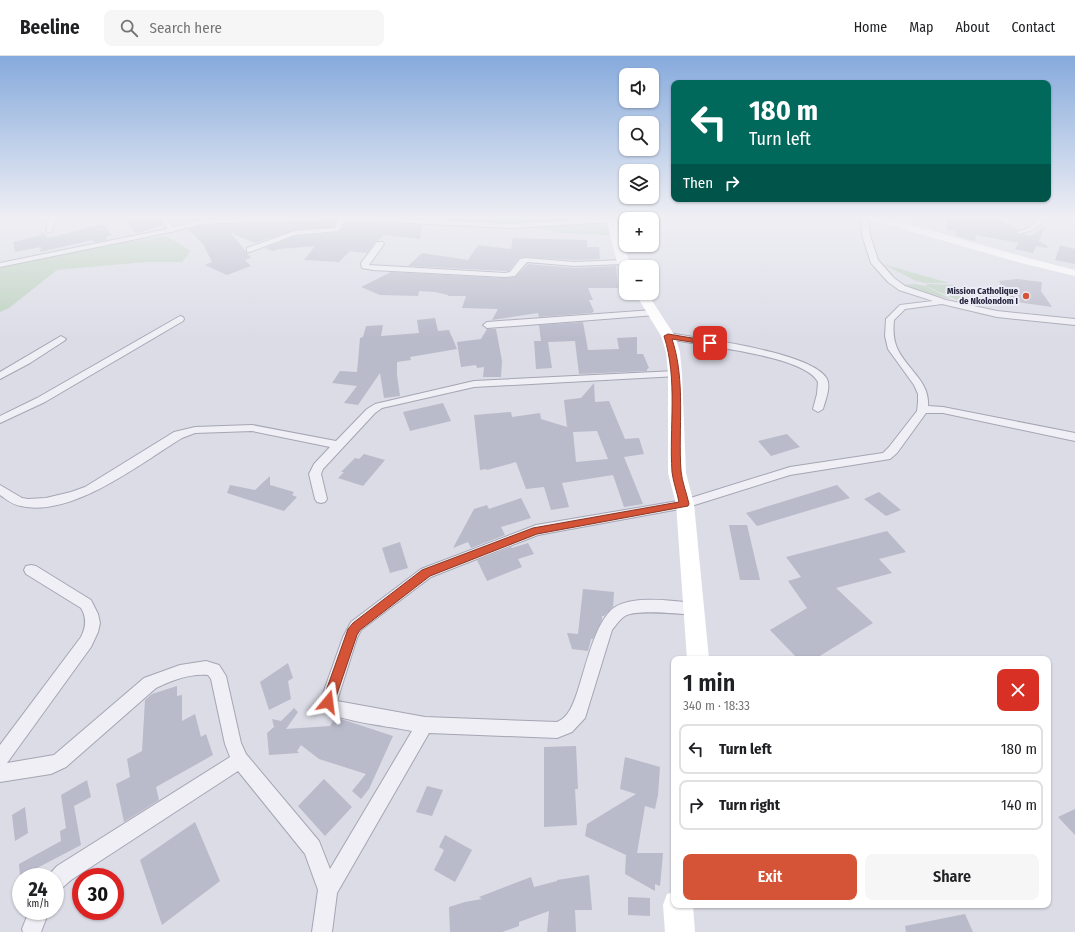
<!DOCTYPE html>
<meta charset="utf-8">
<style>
:root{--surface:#fff;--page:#f6f6f6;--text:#202124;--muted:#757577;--line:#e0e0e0;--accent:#d55438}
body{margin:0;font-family:"Fira Sans Condensed",sans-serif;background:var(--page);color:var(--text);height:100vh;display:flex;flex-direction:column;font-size:15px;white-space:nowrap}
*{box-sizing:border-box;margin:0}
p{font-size:13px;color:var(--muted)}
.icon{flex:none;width:22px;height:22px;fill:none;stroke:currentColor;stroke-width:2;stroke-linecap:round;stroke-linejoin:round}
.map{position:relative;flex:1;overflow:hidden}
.side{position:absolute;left:671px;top:600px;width:380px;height:252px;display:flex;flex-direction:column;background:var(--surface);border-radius:8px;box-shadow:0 1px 3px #0004}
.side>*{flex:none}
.banner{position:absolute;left:671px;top:24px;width:380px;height:122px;border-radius:8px;box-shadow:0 1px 3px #0004;background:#00695c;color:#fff;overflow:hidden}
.controls{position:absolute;left:619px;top:12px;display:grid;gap:8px}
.controls a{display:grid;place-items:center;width:40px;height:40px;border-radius:8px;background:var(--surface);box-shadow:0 1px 3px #0004;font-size:20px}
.speed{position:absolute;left:12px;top:812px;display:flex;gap:8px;font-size:20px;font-weight:700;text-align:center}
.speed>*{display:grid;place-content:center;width:52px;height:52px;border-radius:50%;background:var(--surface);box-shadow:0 1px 3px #0004;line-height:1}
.speed small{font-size:10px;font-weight:400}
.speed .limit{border:6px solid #d22;background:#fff;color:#111}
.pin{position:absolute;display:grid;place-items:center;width:34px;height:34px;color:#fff;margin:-17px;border-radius:8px;box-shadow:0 2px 6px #0006}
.me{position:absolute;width:44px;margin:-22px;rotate:16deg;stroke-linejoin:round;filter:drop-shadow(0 0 3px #0008)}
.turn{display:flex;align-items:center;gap:14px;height:84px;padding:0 12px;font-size:18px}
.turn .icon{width:52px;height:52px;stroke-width:2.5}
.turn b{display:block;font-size:28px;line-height:34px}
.then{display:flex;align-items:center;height:38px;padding:0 12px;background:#0003;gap:8px;font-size:15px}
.round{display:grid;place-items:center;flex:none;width:42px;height:42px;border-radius:8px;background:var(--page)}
.headline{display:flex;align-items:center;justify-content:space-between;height:68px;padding:0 12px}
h1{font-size:24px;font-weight:600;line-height:30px}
.cta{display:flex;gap:8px;margin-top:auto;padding:8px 12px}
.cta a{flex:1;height:46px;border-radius:8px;background:var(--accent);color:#fff;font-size:16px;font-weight:600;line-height:46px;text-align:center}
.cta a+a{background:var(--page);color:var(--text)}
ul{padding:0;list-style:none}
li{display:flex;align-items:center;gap:12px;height:50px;margin:0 8px 6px;padding:0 4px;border:2px solid var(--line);border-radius:8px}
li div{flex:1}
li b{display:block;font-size:15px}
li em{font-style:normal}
header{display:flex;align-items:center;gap:24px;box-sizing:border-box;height:56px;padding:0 20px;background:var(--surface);border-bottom:1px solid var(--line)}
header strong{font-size:19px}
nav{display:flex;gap:22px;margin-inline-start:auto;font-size:14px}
.search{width:280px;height:36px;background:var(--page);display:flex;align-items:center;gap:10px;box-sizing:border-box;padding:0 14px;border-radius:8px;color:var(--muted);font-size:15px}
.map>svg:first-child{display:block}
.green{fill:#bcd1be}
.building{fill:#b9baca;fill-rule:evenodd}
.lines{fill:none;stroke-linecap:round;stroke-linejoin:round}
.street-casing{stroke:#a5a5b4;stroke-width:2}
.street{fill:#efeff5;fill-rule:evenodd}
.secondary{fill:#fff;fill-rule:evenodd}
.route{fill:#d55438;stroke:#8a3724}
.poi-dot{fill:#d55438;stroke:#ebecf5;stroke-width:1.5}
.labels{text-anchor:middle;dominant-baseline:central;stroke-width:4;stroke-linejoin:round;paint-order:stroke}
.far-poi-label{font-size:9px;font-weight:bold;fill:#25263e;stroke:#ebecf5;text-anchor:end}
</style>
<header>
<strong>Beeline</strong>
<div class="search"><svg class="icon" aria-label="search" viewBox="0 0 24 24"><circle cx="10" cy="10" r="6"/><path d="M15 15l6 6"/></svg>Search here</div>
<nav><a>Home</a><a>Map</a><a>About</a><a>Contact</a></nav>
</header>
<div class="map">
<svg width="1075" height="876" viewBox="0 0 1075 876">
<rect width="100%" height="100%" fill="#dcdce7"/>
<path class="green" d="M 451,160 L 616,160 L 619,180 L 560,177 L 536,171 L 451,164 Z
M 166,180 L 191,195 L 182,206 L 145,206 L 57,214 L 9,252 L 0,256 L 0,208 L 38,204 L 90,192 Z
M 883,208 L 949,227 L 925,227 L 916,225 Z
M 915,228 L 925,230 L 951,243 L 921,236 L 901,229 Z
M 927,228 L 954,229 L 962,246 L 926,230 Z"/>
<path class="building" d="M 127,160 L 157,160 L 163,169 L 138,177 L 133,175 Z
M 167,160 L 253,160 L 200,162 L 183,167 L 179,164 L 172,166 Z
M 947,160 L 994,160 L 1018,174 L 1015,176 L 1019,179 L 1026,178 L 1029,180 L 1045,171 L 1039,185 L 1048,190 L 1047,192 L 1036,190 L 1033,197 L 1015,193 L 1019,187 L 976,179 L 975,185 L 957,180 L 955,175 L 946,173 Z
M 318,165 L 336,165 L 333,171 L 294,174 L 255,187 L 231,177 L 251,202 L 245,204 L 251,210 L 227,219 L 205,209 L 212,206 L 203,188 L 188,173 L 200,169 Z
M 347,166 L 423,169 L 420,183 L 384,179 L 379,184 L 376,185 L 367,197 L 350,195 L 339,206 L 304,204 L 315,190 L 279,193 L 273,195 L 265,192 L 295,180 L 338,176 Z
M 103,168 L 112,179 L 106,181 L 107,184 L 94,186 L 92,184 L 40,196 L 41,191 L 15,196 L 13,186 L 41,179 L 41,174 L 48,182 Z
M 513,182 L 587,184 L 587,191 L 599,191 L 600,203 L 574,204 L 526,201 L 519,202 L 509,215 L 505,215 L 408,210 L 422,197 L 468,204 L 478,189 L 511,193 Z
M 1060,189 L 1075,193 L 1075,208 L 1055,204 Z
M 528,208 L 574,212 L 616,210 L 618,232 L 588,232 L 593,244 L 589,244 L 594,255 L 592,257 L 539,261 L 538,257 L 492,264 L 498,253 L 462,252 L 466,240 L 448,240 L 448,239 L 435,236 L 419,235 L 418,240 L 380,239 L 361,231 L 391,216 L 505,222 L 515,221 Z
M 1017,223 L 1042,226 L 1041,235 L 1052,251 L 1009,245 L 999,225 Z
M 435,262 L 438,275 L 449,274 L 457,293 L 410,301 L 411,304 L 397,306 L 397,319 L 400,340 L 384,342 L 380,317 L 358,349 L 344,347 L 357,330 L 332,327 L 340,315 L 357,316 L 360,282 L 363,281 L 366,270 L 383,269 L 381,280 L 419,277 L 417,264 Z
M 583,266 L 588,294 L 619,293 L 617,282 L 637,281 L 637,298 L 643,298 L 649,312 L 647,313 L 647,315 L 579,318 L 575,285 L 548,286 L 552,312 L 536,313 L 534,285 L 541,285 L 539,269 Z
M 487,273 L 496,273 L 502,305 L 501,321 L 483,321 L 484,311 L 477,312 L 476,309 L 461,311 L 457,286 L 481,283 Z
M 594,327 L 595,346 L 609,345 L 625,383 L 639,382 L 644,398 L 624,401 L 643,448 L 624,451 L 613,419 L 562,427 L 569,451 L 551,454 L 544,431 L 526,433 L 516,406 L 487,414 L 486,413 L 480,414 L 474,359 L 511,356 L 512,361 L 540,357 L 541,363 L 567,371 L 564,344 L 581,342 ZM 597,375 L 608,403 L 576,406 L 573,376 Z
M 443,347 L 451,365 L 410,375 L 403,356 Z
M 787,378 L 800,391 L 771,400 L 758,385 Z
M 364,398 L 385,404 L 363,430 L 338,422 L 344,416 L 341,416 L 355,402 L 359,403 Z
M 270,420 L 270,429 L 294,436 L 292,439 L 297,441 L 284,455 L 227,437 L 230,429 L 255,434 Z
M 837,429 L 850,442 L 757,470 L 746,457 Z
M 879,436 L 901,454 L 886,460 L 864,443 Z
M 521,442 L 531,462 L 501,471 L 505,479 L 471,492 L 468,486 L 453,492 L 474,453 L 487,449 L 489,453 Z
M 729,469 L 747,469 L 760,524 L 740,524 Z
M 887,475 L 906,496 L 879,503 L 892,517 L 836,532 L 873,567 L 815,603 L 798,603 L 770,574 L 807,552 L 788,525 L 801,521 L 786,501 Z
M 400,486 L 408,512 L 390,517 L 382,492 Z
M 528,487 L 534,498 L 518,503 L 522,511 L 487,525 L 477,504 L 511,491 L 512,492 Z
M 583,533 L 614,536 L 613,551 L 604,560 L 602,560 L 602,564 L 593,583 L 591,583 L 588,595 L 572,593 L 567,577 L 578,578 Z
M 288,607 L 293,622 L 288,625 L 291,643 L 269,654 L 260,626 Z
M 177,630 L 177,640 L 182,639 L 182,665 L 195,658 L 201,681 L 206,678 L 213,699 L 156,731 L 159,744 L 124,766 L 116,728 L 130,721 L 127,703 L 142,695 L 145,644 L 152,638 Z
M 294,652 L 298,656 L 286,673 L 330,670 L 335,661 L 393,680 L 369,733 L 361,743 L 352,735 L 366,718 L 319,703 L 301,689 L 297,695 L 299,697 L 269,699 L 267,677 L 274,671 L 272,663 L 281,665 Z
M 576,690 L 578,733 L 575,733 L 577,769 L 544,771 L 544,691 Z
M 625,701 L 660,711 L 658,739 L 655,753 L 645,750 L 637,797 L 663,797 L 660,830 L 655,828 L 655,835 L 625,818 L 626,799 L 585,780 L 587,768 L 636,738 L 620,733 Z
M 324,723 L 352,751 L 325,780 L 298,750 Z
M 87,724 L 91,741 L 74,750 L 81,789 L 20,821 L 19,808 L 61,785 L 60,775 L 66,772 L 61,739 Z
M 427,730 L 443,734 L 432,760 L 416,756 Z
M 25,751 L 28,777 L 15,785 L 12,759 Z
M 1075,753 L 1075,779 L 1058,761 Z
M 195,766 L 220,825 L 162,869 L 140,804 Z
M 445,779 L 472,794 L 455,826 L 434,814 L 444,794 L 439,791 Z
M 589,819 L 592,854 L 575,854 L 576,876 L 547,876 L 549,855 L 519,866 L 519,870 L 502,876 L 450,876 L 449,851 L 465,846 L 482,843 L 479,841 L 531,821 L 534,831 L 557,825 L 557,824 Z
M 628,841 L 650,842 L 650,860 L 628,859 Z
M 965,858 L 973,876 L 906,876 L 905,870 Z"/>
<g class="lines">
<defs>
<path id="street" d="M 0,160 L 11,160 L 0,163 Z
M 50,160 L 56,160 L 52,175 L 49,177 L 46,175 Z
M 158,160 L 165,160 L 173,171 L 200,164 L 297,160 L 347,160 L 511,168 L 610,162 L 613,164 L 610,166 L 511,172 L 346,164 L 338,175 L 295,179 L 250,196 L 247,196 L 247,192 L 294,175 L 334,172 L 339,164 L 319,163 L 200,168 L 171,176 L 0,211 L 0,207 L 167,173 Z
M 861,160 L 867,160 L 870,179 L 878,204 L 894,222 L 905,230 L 946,244 L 997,255 L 1075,263 L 1075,269 L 997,261 L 942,248 L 905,253 L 894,264 C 893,274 893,284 898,294 C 908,314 930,326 928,350 L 943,351 L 1075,377 L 1075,385 L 943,357 L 926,357 L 897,397 L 890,403 L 790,419 L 685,452 L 538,479 L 431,521 L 361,574 L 357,582 L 337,645 L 425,661 L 557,666 C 569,661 573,648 577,637 C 585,614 595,564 615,551 C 635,539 672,545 694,547 L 699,549 L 701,553 L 699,557 L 694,559 C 679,558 637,553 625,560 C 620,563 616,569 612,574 L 585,662 L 572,676 L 557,682 L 429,677 L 337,837 L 332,876 L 312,876 L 318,834 L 305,798 L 238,715 L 71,824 L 62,832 L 55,835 L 55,821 L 47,821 L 57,810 L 230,701 L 225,688 L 211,623 L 208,619 C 191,617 170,625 156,632 L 66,711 L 51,718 L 0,726 L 0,689 L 81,581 C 86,571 87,562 81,552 L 26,518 L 24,514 L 26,510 L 31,509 L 36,510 L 91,544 L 98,558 L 100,567 L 98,576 L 91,591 L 7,707 L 54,699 L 144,622 L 180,609 L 206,605 L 219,609 L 226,620 L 241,687 L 246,698 L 319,785 L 330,813 L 412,675 C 393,671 341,665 327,656 C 323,654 322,650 320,646 L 343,581 L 351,566 L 421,513 L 536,469 L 684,444 L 790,411 L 883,397 L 889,391 L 917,355 L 918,346 L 918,338 L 914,329 L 888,293 L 885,280 L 886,263 L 900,249 L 933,245 L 899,234 L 888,226 L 871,207 L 862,179 Z
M 1043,160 L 1050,160 L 1033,174 L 1019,178 L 1016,176 L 1029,172 Z
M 377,186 L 383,186 L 384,188 L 369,209 L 505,217 L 510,216 L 520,203 L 526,202 L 574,206 L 623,204 L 627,206 L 623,208 L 574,210 L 527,206 L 515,220 L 505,221 L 373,214 L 362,212 L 361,207 Z
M 653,254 L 657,257 L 656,259 L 487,272 L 483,269 L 487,266 Z
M 180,260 L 183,261 L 184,263 L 183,265 L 45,346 L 0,367 L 0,360 L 37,342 Z
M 668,277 C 698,282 813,296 827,323 C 831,332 825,345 823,353 L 818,356 L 813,353 L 817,338 L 818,326 C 803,298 696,290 665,282 L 664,280 Z
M 61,280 L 66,283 L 64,285 L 30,307 L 0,323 L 0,316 Z
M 675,315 L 678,316 L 680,318 L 678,320 L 474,331 L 382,352 L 375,357 L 323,413 L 321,418 L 327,443 L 325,446 L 321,447 L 317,446 L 315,443 L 309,418 L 314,408 L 330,391 L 252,375 L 195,377 L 182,382 C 141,407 72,462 21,450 C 13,449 7,444 0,439 L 0,429 L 22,442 L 28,443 L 46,442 L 71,436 L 85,431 L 174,376 L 195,371 L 252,369 L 336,385 L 367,353 L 375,348 L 474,325 Z
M 29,855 L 49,855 L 41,876 L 23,876 L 22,873 Z"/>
</defs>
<use href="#street" class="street-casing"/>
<use href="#street" class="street"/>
<path class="secondary" d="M 605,160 L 615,160 L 631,211 L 626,211 L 626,215 L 622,214 L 617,206 Z
M 863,160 L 880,160 L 1028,202 L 1075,214 L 1075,220 L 1021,207 L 864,162 Z
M 635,237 L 647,237 L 675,280 L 680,296 L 682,318 L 686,417 L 694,448 L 709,603 L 687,603 L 676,448 L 668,417 L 668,318 L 666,296 L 661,280 Z
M 674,836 L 674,849 L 693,849 L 695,876 L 665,876 L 663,849 L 667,838 Z"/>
</g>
<linearGradient id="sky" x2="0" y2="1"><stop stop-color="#86aadc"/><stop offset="0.57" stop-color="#efeff4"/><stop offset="1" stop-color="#efeff4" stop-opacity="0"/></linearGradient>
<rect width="1075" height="283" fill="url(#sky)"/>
<path class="route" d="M 668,278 L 710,285 L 714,287 L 710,289 L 672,283 C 686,325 678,372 681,415 C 682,426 687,438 689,448 L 688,450 L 537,478 L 430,520 L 360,574 L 357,579 L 333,650 L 328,652 L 324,650 L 322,646 L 348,573 L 353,567 L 422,514 L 533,472 L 679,446 C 677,436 673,425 672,416 C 669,371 678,324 664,280 Z"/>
<circle class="poi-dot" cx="1026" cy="240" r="4"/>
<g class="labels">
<g class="far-poi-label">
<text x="1018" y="235">Mission Catholique<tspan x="1018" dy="10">de Nkolondom I</tspan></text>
</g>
</g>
</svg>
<div class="controls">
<a><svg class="icon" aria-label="sound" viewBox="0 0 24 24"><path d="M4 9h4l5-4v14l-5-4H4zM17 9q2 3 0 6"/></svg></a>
<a><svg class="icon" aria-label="search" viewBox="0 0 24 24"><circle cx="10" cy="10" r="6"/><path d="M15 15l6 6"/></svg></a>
<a><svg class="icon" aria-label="layers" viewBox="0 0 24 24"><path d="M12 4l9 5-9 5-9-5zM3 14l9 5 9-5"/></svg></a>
<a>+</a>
<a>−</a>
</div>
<div class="speed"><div>24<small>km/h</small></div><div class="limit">30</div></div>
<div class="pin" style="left:710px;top:287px;background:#d93025"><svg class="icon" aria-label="arrive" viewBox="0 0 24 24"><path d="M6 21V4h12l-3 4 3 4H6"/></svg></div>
<svg class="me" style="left:328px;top:646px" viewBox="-20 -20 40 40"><path d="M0-17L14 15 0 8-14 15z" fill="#d55438" stroke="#fff" stroke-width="4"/></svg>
<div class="banner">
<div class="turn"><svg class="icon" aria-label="left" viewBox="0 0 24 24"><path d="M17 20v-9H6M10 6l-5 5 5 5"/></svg><div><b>180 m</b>Turn left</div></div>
<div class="then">Then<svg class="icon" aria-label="right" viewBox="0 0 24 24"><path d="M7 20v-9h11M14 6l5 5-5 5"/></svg></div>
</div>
<section class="side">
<div class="headline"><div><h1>1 min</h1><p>340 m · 18:33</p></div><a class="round" style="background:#d93025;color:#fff"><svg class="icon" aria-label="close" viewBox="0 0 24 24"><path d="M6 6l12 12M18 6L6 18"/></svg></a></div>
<ul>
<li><svg class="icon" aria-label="left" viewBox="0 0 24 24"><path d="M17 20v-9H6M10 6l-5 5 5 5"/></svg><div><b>Turn left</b></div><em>180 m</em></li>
<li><svg class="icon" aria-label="right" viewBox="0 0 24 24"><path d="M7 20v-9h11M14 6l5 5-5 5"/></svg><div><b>Turn right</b></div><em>140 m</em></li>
</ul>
<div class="cta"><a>Exit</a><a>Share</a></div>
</section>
</div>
